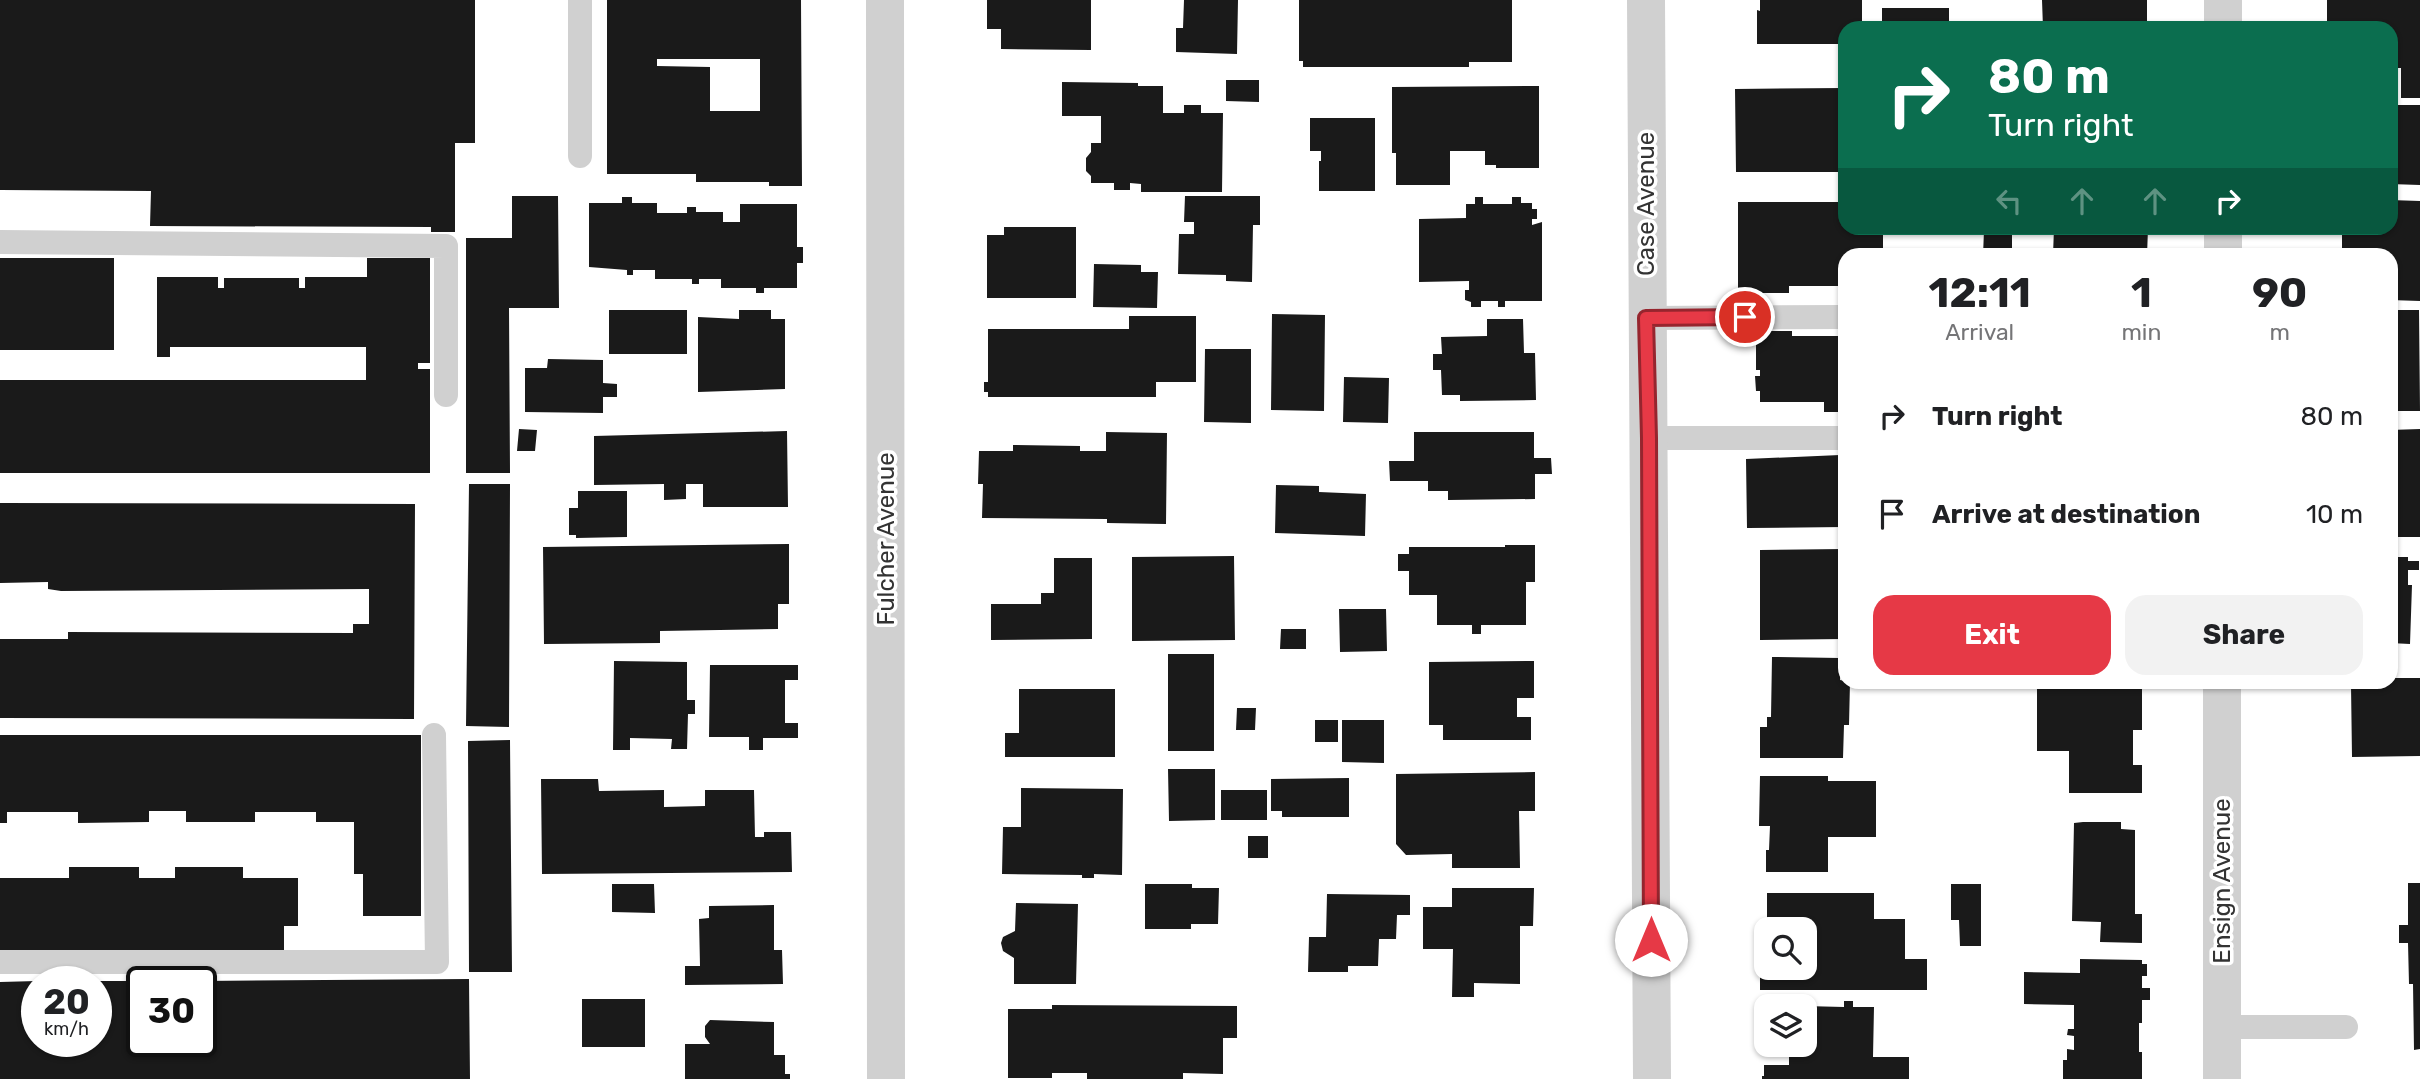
<!DOCTYPE html>
<style>
:root{--surface:#fff;--page:#f2f2f2;--text:#202124;--muted:#757577;--accent:#e63946}
body{margin:0;font-family:Rubik,sans-serif;background:var(--page);color:var(--text);height:100vh;display:flex;flex-direction:column;font-size:26px;white-space:nowrap}
*{box-sizing:border-box;margin:0}
p{font-size:23px;color:var(--muted)}
.icon{flex:none;width:38px;height:38px;fill:none;stroke:currentColor;stroke-width:2;stroke-linecap:round;stroke-linejoin:round}
.map{position:relative;flex:1;overflow:hidden}
.details{position:absolute;left:1838px;top:248px;width:560px;height:441px;display:flex;flex-direction:column;background:var(--surface);border-radius:21px;box-shadow:0 2px 5px #0004}
.details>*{flex:none}
.top-card{position:absolute;left:1838px;top:21px;width:560px;height:214px;border-radius:21px;box-shadow:0 2px 5px #0004;background:#0b6e4f;color:#fff;overflow:hidden}
.buttons{position:absolute;left:1754px;top:917px;display:grid;gap:14px}
.buttons a{display:grid;place-items:center;width:63px;height:63px;border-radius:14px;background:var(--surface);box-shadow:0 2px 5px #0004;font-size:35px}
.speed{position:absolute;left:21px;top:966px;display:flex;gap:14px;font-size:35px;font-weight:700;text-align:center}
.speed>*{display:grid;place-content:center;width:91px;height:91px;border-radius:50%;background:var(--surface);box-shadow:0 2px 5px #0004;line-height:1}
.speed small{font-size:18px;font-weight:400}
.speed .limit{border:4px solid #111;border-radius:10px;background:#fff;color:#111}
.pin{position:absolute;display:grid;place-items:center;width:60px;height:60px;color:#fff;margin:-30px;border:4px solid #fff;border-radius:50%;box-shadow:0 2px 7px #0007}
.me{position:absolute;width:77px;margin:-38px;rotate:0deg;stroke-linejoin:round;filter:drop-shadow(0 0 5px #0008)}
.turn{display:flex;align-items:center;gap:24px;height:147px;padding:0 35px;font-size:32px}
.turn .icon{width:91px;height:91px;stroke-width:2.5}
.turn b{display:block;font-size:49px;line-height:60px}
.lanes{display:flex;align-items:center;height:66px;padding:0 35px;background:#0003;justify-content:center;gap:35px;direction:ltr}
.lanes .off{opacity:.35}
.eta{display:flex;justify-content:space-evenly;align-items:center;height:119px;text-align:center}
.eta b{font-size:42px;font-weight:700;line-height:49px}
.cta{display:flex;gap:14px;margin-top:auto;padding:14px 35px}
.cta a{flex:1;height:80px;border-radius:21px;background:var(--accent);color:#fff;font-size:28px;font-weight:700;line-height:80px;text-align:center}
.cta a+a{background:var(--page);color:var(--text)}
ul{padding:0;list-style:none}
li{display:flex;align-items:center;gap:21px;height:98px;padding:0 35px}
li div{flex:1}
li b{display:block;font-size:26px}
li em{font-style:normal}
.map>svg:first-child{display:block}
.building{fill:#1a1a1a;fill-rule:evenodd}
.lines{fill:none;stroke-linecap:round;stroke-linejoin:round}
.lane{stroke:#d0d0d0;stroke-width:24}
.street{stroke:#d0d0d0;stroke-width:38}
.route-casing{stroke:#96252e;stroke-width:18}
.route{stroke:#e63946;stroke-width:12}
.labels{text-anchor:middle;dominant-baseline:central;stroke-width:7;stroke-linejoin:round;paint-order:stroke}
.street-label{font-size:24px;fill:#333;stroke:#fff}
</style>
<div class="map">
<svg width="2420" height="1079" viewBox="0 0 2420 1079">
<rect width="100%" height="100%" fill="#fff"/>
<path class="building" d="M 0,0 L 475,0 L 475,143 L 455,143 L 455,232 L 431,232 L 431,227 L 150,226 L 151,191 L 0,190 Z
M 607,0 L 801,0 L 802,186 L 769,186 L 769,182 L 696,182 L 696,174 L 607,174 ZM 657,59 L 760,59 L 760,111 L 710,111 L 710,67 L 657,66 Z
M 987,0 L 1091,0 L 1091,50 L 1001,49 L 1001,29 L 987,29 Z
M 1184,0 L 1238,0 L 1237,54 L 1176,52 L 1176,28 L 1183,28 Z
M 1299,0 L 1512,0 L 1512,62 L 1469,62 L 1469,67 L 1303,67 L 1303,61 L 1299,61 Z
M 1760,0 L 1862,0 L 1862,21 L 1860,21 L 1860,28 L 1844,28 L 1844,44 L 1757,44 L 1757,10 L 1760,11 Z
M 2042,0 L 2147,0 L 2147,28 L 2043,28 Z
M 2327,0 L 2420,0 L 2420,98 L 2401,98 L 2401,68 L 2390,68 L 2390,28 L 2327,28 Z
M 1882,8 L 1949,8 L 1949,28 L 1882,28 Z
M 1226,80 L 1259,80 L 1259,102 L 1226,101 Z
M 1062,82 L 1138,83 L 1138,86 L 1163,86 L 1163,113 L 1184,113 L 1184,105 L 1201,105 L 1201,113 L 1223,113 L 1222,192 L 1141,192 L 1141,184 L 1130,183 L 1130,190 L 1114,190 L 1114,183 L 1091,183 L 1091,176 L 1086,171 L 1086,158 L 1091,152 L 1091,143 L 1101,143 L 1101,116 L 1062,116 Z
M 2390,83 L 2397,83 L 2396,105 L 2420,105 L 2420,185 L 2390,184 Z
M 1539,86 L 1539,168 L 1496,168 L 1496,165 L 1485,165 L 1485,151 L 1450,151 L 1450,185 L 1396,185 L 1396,153 L 1392,153 L 1392,87 Z
M 1844,88 L 1844,172 L 1736,172 L 1735,89 Z
M 1310,118 L 1375,118 L 1375,191 L 1319,191 L 1319,161 L 1321,161 L 1321,151 L 1310,151 Z
M 512,196 L 558,196 L 559,308 L 509,308 L 510,473 L 466,473 L 466,238 L 512,238 Z
M 1185,196 L 1260,196 L 1260,225 L 1253,225 L 1252,282 L 1226,281 L 1226,275 L 1178,274 L 1179,234 L 1194,234 L 1194,222 L 1184,222 Z
M 622,197 L 632,197 L 632,203 L 657,203 L 657,213 L 687,213 L 687,207 L 696,207 L 696,212 L 723,212 L 723,222 L 740,222 L 740,204 L 797,204 L 797,247 L 803,247 L 803,263 L 797,263 L 797,288 L 764,288 L 764,293 L 756,293 L 756,288 L 721,288 L 721,279 L 699,279 L 699,284 L 692,284 L 692,279 L 655,279 L 655,270 L 633,270 L 633,275 L 627,275 L 627,270 L 589,267 L 589,203 L 622,203 Z
M 1475,197 L 1483,197 L 1483,204 L 1512,204 L 1512,197 L 1521,197 L 1521,203 L 1532,203 L 1532,209 L 1537,209 L 1537,219 L 1532,219 L 1532,225 L 1542,222 L 1542,301 L 1505,301 L 1505,307 L 1498,307 L 1498,301 L 1481,301 L 1481,307 L 1471,307 L 1471,302 L 1465,300 L 1465,290 L 1469,290 L 1469,281 L 1419,282 L 1419,219 L 1466,218 L 1466,204 L 1475,204 Z
M 2390,200 L 2420,201 L 2420,301 L 2390,300 L 2390,256 L 2342,256 L 2342,228 L 2390,228 Z
M 1738,202 L 1844,202 L 1844,228 L 1883,228 L 1883,256 L 1844,256 L 1844,286 L 1789,286 L 1789,293 L 1738,293 Z
M 1004,227 L 1076,227 L 1076,298 L 987,298 L 987,235 L 1004,235 Z
M 2054,228 L 2148,228 L 2147,256 L 2053,255 Z
M 1984,230 L 2012,231 L 2012,256 L 1983,256 Z
M 0,258 L 114,258 L 114,350 L 0,350 Z
M 367,258 L 430,258 L 430,363 L 418,363 L 418,369 L 430,369 L 430,473 L 0,473 L 0,380 L 366,380 L 366,347 L 170,347 L 170,357 L 157,357 L 157,277 L 218,277 L 218,288 L 224,288 L 224,278 L 299,278 L 299,288 L 305,288 L 305,277 L 367,277 Z
M 1094,264 L 1141,265 L 1141,272 L 1158,272 L 1157,308 L 1093,307 Z
M 609,310 L 687,310 L 687,354 L 609,354 Z
M 739,310 L 771,310 L 771,319 L 785,319 L 785,389 L 698,392 L 698,317 L 739,319 Z
M 2390,310 L 2419,310 L 2420,411 L 2390,411 Z
M 1272,314 L 1325,315 L 1324,411 L 1271,410 Z
M 1129,316 L 1196,316 L 1196,382 L 1156,382 L 1156,397 L 988,397 L 988,392 L 984,392 L 984,382 L 988,382 L 988,329 L 1129,329 Z
M 1487,319 L 1523,319 L 1524,353 L 1535,353 L 1536,400 L 1460,401 L 1460,395 L 1442,395 L 1441,370 L 1433,370 L 1433,354 L 1442,354 L 1441,337 L 1487,336 Z
M 1766,331 L 1792,331 L 1792,336 L 1844,336 L 1844,412 L 1824,412 L 1824,402 L 1760,402 L 1760,391 L 1756,391 L 1755,376 L 1760,376 L 1760,370 L 1756,370 L 1756,337 L 1766,337 Z
M 1205,349 L 1251,349 L 1251,423 L 1204,422 Z
M 548,359 L 603,360 L 603,383 L 617,384 L 617,397 L 603,397 L 603,413 L 525,412 L 525,368 L 547,368 Z
M 1344,377 L 1389,378 L 1388,423 L 1343,422 Z
M 519,429 L 537,430 L 535,451 L 517,451 Z
M 2420,429 L 2420,537 L 2397,537 L 2396,522 L 2390,522 L 2390,430 Z
M 787,431 L 788,507 L 703,507 L 703,484 L 686,484 L 686,499 L 664,500 L 664,484 L 594,485 L 594,436 Z
M 1106,432 L 1167,433 L 1166,524 L 1107,523 L 1107,519 L 982,518 L 983,484 L 978,484 L 979,451 L 1013,451 L 1013,445 L 1080,446 L 1080,451 L 1106,451 Z
M 1414,432 L 1534,432 L 1534,458 L 1551,458 L 1552,474 L 1535,474 L 1535,499 L 1448,500 L 1448,491 L 1428,491 L 1428,481 L 1390,481 L 1389,461 L 1414,461 Z
M 1840,455 L 1840,460 L 1844,460 L 1844,527 L 1747,528 L 1746,459 Z
M 469,484 L 510,484 L 509,727 L 466,726 Z
M 1276,485 L 1319,486 L 1319,492 L 1366,494 L 1365,536 L 1275,533 Z
M 578,491 L 627,491 L 627,537 L 576,538 L 576,535 L 569,535 L 569,508 L 578,508 Z
M 0,503 L 415,504 L 414,719 L 0,718 L 0,639 L 68,639 L 68,632 L 353,633 L 353,624 L 369,624 L 369,589 L 61,591 L 48,589 L 48,582 L 0,583 Z
M 789,544 L 789,604 L 778,604 L 778,629 L 660,631 L 660,643 L 544,644 L 543,547 Z
M 1505,545 L 1535,545 L 1535,582 L 1526,582 L 1526,625 L 1481,625 L 1481,634 L 1472,634 L 1472,625 L 1437,625 L 1437,595 L 1409,595 L 1409,571 L 1398,571 L 1398,554 L 1409,554 L 1409,547 L 1505,547 Z
M 1844,549 L 1844,639 L 1760,640 L 1760,550 Z
M 1234,556 L 1235,640 L 1132,641 L 1132,557 Z
M 2390,557 L 2408,557 L 2408,561 L 2419,561 L 2419,570 L 2408,570 L 2408,585 L 2412,585 L 2410,644 L 2390,643 Z
M 1054,558 L 1092,558 L 1092,639 L 991,640 L 991,604 L 1041,604 L 1041,593 L 1054,593 Z
M 1339,609 L 1386,609 L 1387,651 L 1340,652 Z
M 1281,629 L 1306,629 L 1306,649 L 1280,649 Z
M 1168,654 L 1214,654 L 1214,751 L 1168,751 Z
M 1772,657 L 1840,658 L 1840,680 L 1850,682 L 1849,725 L 1844,725 L 1843,758 L 1760,758 L 1760,727 L 1767,727 L 1767,717 L 1771,717 Z
M 614,661 L 687,662 L 687,700 L 695,700 L 695,714 L 688,714 L 687,749 L 671,749 L 672,739 L 630,738 L 630,750 L 613,750 Z
M 1534,661 L 1534,698 L 1517,698 L 1517,717 L 1531,717 L 1531,740 L 1443,740 L 1443,725 L 1429,725 L 1429,662 Z
M 710,665 L 798,665 L 798,680 L 785,680 L 785,723 L 798,723 L 798,738 L 763,738 L 763,750 L 749,750 L 749,737 L 709,737 Z
M 2390,678 L 2420,678 L 2420,756 L 2352,757 L 2351,685 L 2354,682 L 2390,682 Z
M 2116,686 L 2142,686 L 2142,730 L 2133,730 L 2133,765 L 2142,765 L 2142,793 L 2069,793 L 2069,751 L 2037,751 L 2037,688 Z
M 1019,689 L 1115,689 L 1115,757 L 1005,757 L 1005,733 L 1019,733 Z
M 1237,708 L 1256,708 L 1255,730 L 1236,730 Z
M 1315,720 L 1338,720 L 1338,742 L 1315,742 Z
M 1342,720 L 1384,720 L 1384,763 L 1342,762 Z
M 0,735 L 421,735 L 421,916 L 363,916 L 363,874 L 354,874 L 354,822 L 316,822 L 316,812 L 255,812 L 255,822 L 186,822 L 186,811 L 149,811 L 149,822 L 78,823 L 78,812 L 7,812 L 7,823 L 0,823 Z
M 510,740 L 512,972 L 469,972 L 468,741 Z
M 1168,769 L 1215,769 L 1215,820 L 1169,821 Z
M 1535,772 L 1535,811 L 1519,811 L 1520,868 L 1452,868 L 1452,854 L 1406,855 L 1396,844 L 1396,774 Z
M 1760,776 L 1828,776 L 1828,781 L 1876,781 L 1876,837 L 1828,837 L 1828,872 L 1766,872 L 1766,850 L 1769,850 L 1770,826 L 1759,826 Z
M 1349,778 L 1349,817 L 1282,817 L 1282,811 L 1271,811 L 1271,779 Z
M 541,779 L 598,779 L 599,791 L 664,790 L 664,807 L 705,806 L 705,790 L 754,790 L 755,837 L 764,837 L 764,832 L 791,832 L 792,872 L 542,874 Z
M 1021,788 L 1123,789 L 1122,875 L 1094,874 L 1094,878 L 1082,878 L 1082,875 L 1002,874 L 1003,827 L 1021,827 Z
M 1221,790 L 1267,790 L 1267,820 L 1221,820 Z
M 2083,822 L 2121,822 L 2121,829 L 2135,830 L 2135,914 L 2142,914 L 2142,943 L 2100,942 L 2101,922 L 2072,921 L 2074,823 Z
M 1248,836 L 1268,836 L 1268,858 L 1248,858 Z
M 69,867 L 139,867 L 139,878 L 175,878 L 175,867 L 243,867 L 243,878 L 298,878 L 298,926 L 284,926 L 284,954 L 0,954 L 0,878 L 69,878 Z
M 2408,883 L 2420,883 L 2420,1049 L 2414,1050 L 2413,984 L 2409,984 L 2408,943 L 2399,943 L 2399,925 L 2408,925 Z
M 612,884 L 654,884 L 655,913 L 612,912 Z
M 1145,884 L 1192,884 L 1192,888 L 1219,888 L 1218,924 L 1191,924 L 1191,929 L 1145,929 Z
M 1951,884 L 1981,884 L 1981,946 L 1960,946 L 1959,920 L 1951,920 Z
M 1452,888 L 1534,888 L 1533,926 L 1520,926 L 1520,984 L 1474,983 L 1474,997 L 1452,997 L 1453,949 L 1423,949 L 1423,907 L 1452,907 Z
M 1767,893 L 1874,893 L 1874,919 L 1905,919 L 1905,959 L 1927,959 L 1927,990 L 1760,990 L 1760,929 L 1766,929 L 1766,968 L 1804,968 L 1804,929 L 1767,929 Z
M 1327,894 L 1410,895 L 1410,915 L 1397,915 L 1396,939 L 1379,939 L 1378,966 L 1348,966 L 1348,972 L 1308,972 L 1309,937 L 1326,937 Z
M 1016,903 L 1078,904 L 1076,984 L 1014,984 L 1014,958 L 1003,951 L 1001,943 L 1003,937 L 1015,931 Z
M 774,905 L 774,950 L 782,950 L 783,984 L 685,985 L 685,966 L 700,966 L 699,919 L 709,918 L 709,906 Z
M 2080,959 L 2142,960 L 2142,964 L 2147,964 L 2147,976 L 2142,976 L 2142,988 L 2150,988 L 2150,1000 L 2142,1000 L 2142,1023 L 2139,1023 L 2139,1052 L 2142,1052 L 2142,1079 L 2063,1079 L 2063,1060 L 2067,1060 L 2067,1049 L 2074,1050 L 2074,1036 L 2067,1035 L 2068,1029 L 2074,1029 L 2074,1005 L 2024,1004 L 2024,972 L 2080,973 Z
M 469,979 L 470,1079 L 0,1079 L 0,982 L 37,981 L 37,1041 L 96,1041 L 96,981 L 142,981 L 142,1041 L 201,1041 L 201,981 Z
M 582,999 L 645,999 L 645,1047 L 582,1047 Z
M 1844,1001 L 1853,1001 L 1853,1007 L 1874,1007 L 1873,1057 L 1909,1057 L 1909,1079 L 1762,1079 L 1762,1076 L 1764,1076 L 1764,1065 L 1789,1065 L 1789,1045 L 1804,1045 L 1804,1006 L 1844,1007 Z
M 1052,1005 L 1237,1006 L 1237,1038 L 1223,1038 L 1223,1074 L 1183,1073 L 1183,1079 L 1087,1079 L 1087,1073 L 1052,1073 L 1052,1078 L 1008,1078 L 1008,1009 L 1052,1009 Z
M 710,1020 L 774,1022 L 774,1055 L 785,1055 L 785,1074 L 790,1074 L 790,1079 L 685,1079 L 685,1044 L 710,1044 L 705,1037 L 705,1026 Z"/>
<g class="lines">
<path class="lane" d="M 580,0 L 580,156
M 0,242 L 446,246 L 446,395
M 1646,318 L 1844,317
M 1649,438 L 1844,438
M 0,962 L 437,962 L 434,735
M 2222,1027 L 2346,1027"/>
<path class="street" d="M 885,0 L 886,1079
M 1646,0 L 1652,1079
M 2223,28 L 2223,0
M 2223,256 L 2223,228
M 2222,1079 L 2222,682"/>
</g>
<g class="lines">
<defs>
<path id="route" d="M 1651,940 L 1649,438 L 1646,318 L 1745,317"/>
</defs>
<use href="#route" class="route-casing"/>
<use href="#route" class="route"/>
</g>
<g class="labels">
<g class="street-label">
<text transform="translate(1646 204) rotate(-90)">Case Avenue</text>
<text transform="translate(886 539) rotate(-90)">Fulcher Avenue</text>
<text transform="translate(2222 881) rotate(-90)">Ensign Avenue</text>
</g>
</g>
</svg>
<div class="buttons">
<a><svg class="icon" aria-label="search" viewBox="0 0 24 24"><circle cx="10" cy="10" r="6"/><path d="M15 15l6 6"/></svg></a>
<a><svg class="icon" aria-label="layers" viewBox="0 0 24 24"><path d="M12 4l9 5-9 5-9-5zM3 14l9 5 9-5"/></svg></a>
</div>
<div class="speed"><div>20<small>km/h</small></div><div class="limit">30</div></div>
<div class="pin" style="left:1745px;top:317px;background:#d93025"><svg class="icon" aria-label="arrive" viewBox="0 0 24 24"><path d="M6 21V4h12l-3 4 3 4H6"/></svg></div>
<svg class="me" style="left:1651px;top:940px" viewBox="-20 -20 40 40"><circle r="19" fill="#fff"/><path d="M0-13L10 11 0 6-10 11z" fill="#e63946"/></svg>
<div class="top-card">
<div class="turn"><svg class="icon" aria-label="right" viewBox="0 0 24 24"><path d="M7 20v-9h11M14 6l5 5-5 5"/></svg><div><b>80 m</b>Turn right</div></div>
<div class="lanes"><svg class="icon off" aria-label="left" viewBox="0 0 24 24"><path d="M17 20v-9H6M10 6l-5 5 5 5"/></svg><svg class="icon off" aria-label="ahead" viewBox="0 0 24 24"><path d="M12 20V5M6 11l6-6 6 6"/></svg><svg class="icon off" aria-label="ahead" viewBox="0 0 24 24"><path d="M12 20V5M6 11l6-6 6 6"/></svg><svg class="icon" aria-label="right" viewBox="0 0 24 24"><path d="M7 20v-9h11M14 6l5 5-5 5"/></svg></div>
</div>
<section class="details">
<div class="eta">
<div><b>12:11</b><p>Arrival</p></div>
<div><b>1</b><p>min</p></div>
<div><b>90</b><p>m</p></div>
</div>
<ul>
<li><svg class="icon" aria-label="right" viewBox="0 0 24 24"><path d="M7 20v-9h11M14 6l5 5-5 5"/></svg><div><b>Turn right</b></div><em>80 m</em></li>
<li><svg class="icon" aria-label="arrive" viewBox="0 0 24 24"><path d="M6 21V4h12l-3 4 3 4H6"/></svg><div><b>Arrive at destination</b></div><em>10 m</em></li>
</ul>
<div class="cta"><a>Exit</a><a>Share</a></div>
</section>
</div>
